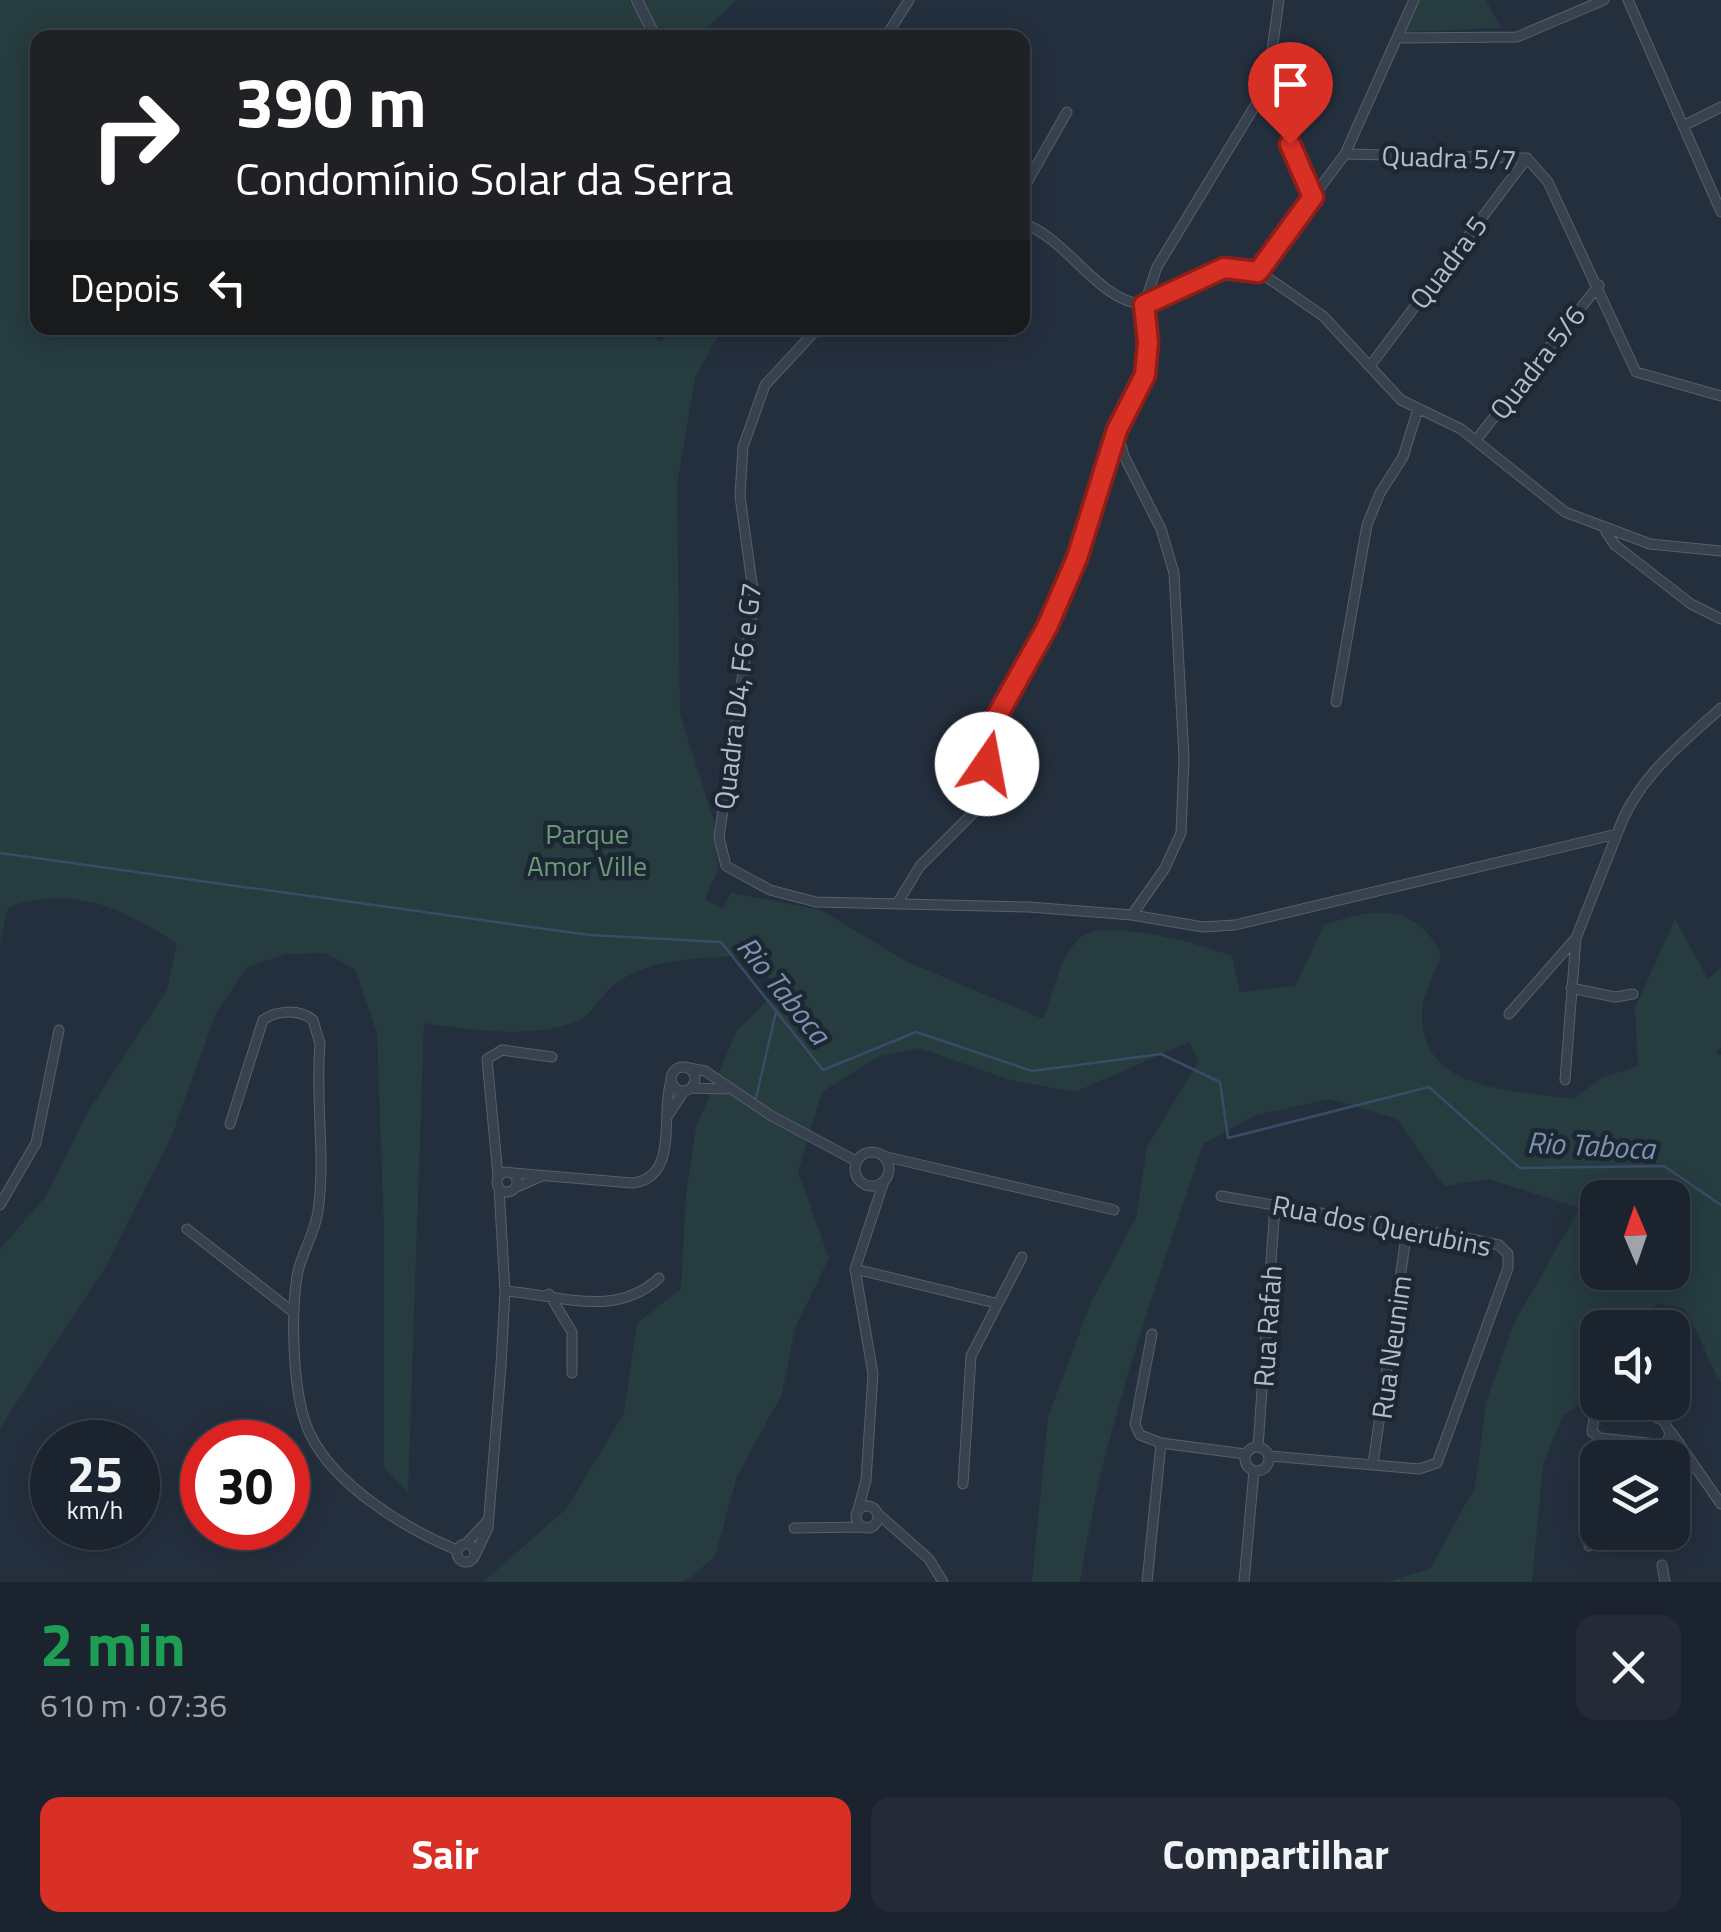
<!DOCTYPE html>
<html lang="pt">
<meta charset="utf-8">
<style>
:root{--surface:#1b232e;--page:#242b36;--text:#f1f3f6;--muted:#a0a4aa;--line:#39404a;--accent:#d93025}
body{margin:0;font-family:"Titillium Web",sans-serif;background:var(--page);color:var(--text);height:100vh;display:flex;flex-direction:column;font-size:38px;white-space:nowrap}
*{box-sizing:border-box;margin:0}
p{font-size:32px;color:var(--muted)}
.icon{flex:none;width:55px;height:55px;fill:none;stroke:currentColor;stroke-width:2;stroke-linecap:round;stroke-linejoin:round}
.map{position:relative;height:1582px;overflow:hidden}
.drawer{display:flex;flex-direction:column;background:var(--surface);flex:1}
.drawer>*{flex:none}
.banner{position:absolute;left:30px;top:30px;width:1000px;height:305px;border-radius:20px;box-shadow:0 5px 25px #0003,0 0 0 2px var(--line);background:#202124;color:#fff;overflow:hidden}
.needle{width:65px;rotate:358deg}
.buttons{position:absolute;left:1580px;top:1180px;display:grid;gap:20px}
.buttons a{display:grid;place-items:center;width:110px;height:110px;border-radius:20px;background:var(--surface);box-shadow:0 5px 25px #0003,0 0 0 2px var(--line);font-size:50px}
.speed{position:absolute;left:30px;top:1420px;display:flex;gap:20px;font-size:50px;font-weight:700;text-align:center}
.speed>*{display:grid;place-content:center;width:130px;height:130px;border-radius:50%;background:var(--surface);box-shadow:0 5px 25px #0003,0 0 0 2px var(--line);line-height:1}
.speed small{font-size:25px;font-weight:400}
.speed .limit{border:15px solid #d22;background:#fff;color:#111}
.pin{position:absolute;display:grid;place-items:center;width:85px;height:85px;color:#fff;margin:-102px -42px;border-radius:50% 50% 50% 0;rotate:-45deg;box-shadow:0 0 10px #0007}
.pin .icon{rotate:45deg}
.me{position:absolute;width:110px;margin:-55px;rotate:12deg;stroke-linejoin:round;filter:drop-shadow(0 0 8px #0008)}
.turn{display:flex;align-items:center;gap:35px;height:210px;padding:0 40px;font-size:45px}
.turn .icon{width:130px;height:130px;stroke-width:2.5}
.turn b{display:block;font-size:70px;line-height:85px}
.then{display:flex;align-items:center;height:95px;padding:0 40px;background:#0003;gap:20px;font-size:38px}
.round{display:grid;place-items:center;flex:none;width:105px;height:105px;border-radius:20px;background:var(--page)}
.overview{display:flex;align-items:center;justify-content:space-between;height:170px;padding:0 40px}
h1{font-size:60px;font-weight:700;line-height:75px;color:#1e9e55}
.cta{display:flex;gap:20px;margin-top:auto;padding:20px 40px}
.cta a{flex:1;height:115px;border-radius:20px;background:var(--accent);color:#fff;font-size:40px;font-weight:700;line-height:115px;text-align:center}
.cta a+a{background:var(--page);color:var(--text)}
.map>svg:first-child{display:block}
.green{fill:#263c3f;fill-rule:evenodd}
.lines{fill:none;stroke-linecap:round;stroke-linejoin:round}
.stream{stroke:#394c67;stroke-width:2.5}
.minor-casing{stroke:#565f6c;stroke-width:11}
.tertiary-casing{stroke:#565f6c;stroke-width:12}
.minor{stroke:#38414e;stroke-width:9}
.tertiary{stroke:#38414e;stroke-width:10}
.route-casing{stroke:#8d1f18;stroke-width:25}
.route{stroke:#d93025;stroke-width:18}
.labels{text-anchor:middle;dominant-baseline:central;stroke-width:9;stroke-linejoin:round;paint-order:stroke}
.street-label{font-size:28px;fill:#b4bcc9;stroke:#1d2633}
.park-label{font-size:28px;fill:#6b9a76;stroke:#1d2633}
.water-label{font-size:30px;font-style:italic;fill:#7c92b1;stroke:#1d2633}
</style>
<div class="map">
<svg width="1721" height="1582" viewBox="0 0 1721 1582">
<rect width="100%" height="100%" fill="#242f3e"/>
<path class="green" d="M 0,0 L 737,0 L 696,37 L 38,38 L 38,328 L 641,328 L 661,342 L 675,328 L 723,328 L 695,377 L 677,484 L 680,714 L 714,821 L 718,870 L 705,899 L 723,909 L 731,893 L 821,910 L 908,962 L 1043,1019 C 1054,994 1058,959 1079,939 C 1102,916 1201,944 1232,956 L 1240,992 L 1295,986 L 1324,925 C 1373,907 1417,902 1441,955 C 1436,972 1422,996 1422,1014 C 1421,1093 1517,1090 1573,1099 L 1603,1077 L 1638,1066 L 1635,1008 L 1675,919 L 1708,979 L 1721,968 L 1721,1047 L 1715,1054 L 1721,1055 L 1721,1382 C 1705,1358 1700,1330 1683,1308 L 1658,1303 L 1645,1314 L 1645,1327 L 1598,1328 L 1597,1393 L 1563,1415 L 1543,1465 L 1532,1582 L 1386,1582 L 1430,1569 L 1475,1487 L 1486,1403 L 1513,1325 L 1580,1208 L 1488,1179 L 1444,1186 L 1397,1119 L 1330,1099 L 1256,1115 L 1203,1144 C 1156,1288 1102,1431 1080,1582 L 1032,1582 L 1048,1417 L 1091,1302 L 1136,1218 L 1147,1147 L 1199,1061 L 1189,1042 L 1075,1092 L 1010,1080 L 919,1048 L 877,1057 L 822,1092 L 798,1172 L 829,1258 L 795,1328 L 782,1394 L 737,1476 L 715,1557 L 684,1582 L 483,1582 L 566,1509 L 624,1413 L 637,1323 L 681,1289 L 686,1195 L 696,1127 L 737,1030 L 777,991 L 754,955 C 709,958 651,956 614,985 C 601,995 591,1016 576,1022 C 528,1039 473,1030 424,1023 L 408,1492 L 384,1468 L 384,1231 L 377,1033 L 355,969 L 324,953 L 286,954 L 247,967 L 216,1013 L 172,1135 L 106,1266 L 0,1428 L 0,1249 L 47,1195 L 86,1115 L 167,990 L 177,944 C 121,907 74,885 8,907 L 0,944 ZM 1598,1198 L 1672,1198 L 1672,1272 L 1598,1272 Z
M 1418,0 L 1486,0 L 1501,28 L 1405,32 Z"/>
<g class="lines">
<path class="stream" d="M 0,853 L 589,935 L 721,942 L 823,1070 L 916,1032 L 1032,1071 L 1161,1054 L 1220,1082 L 1228,1138 L 1429,1087 L 1520,1168 L 1664,1166 L 1721,1205
M 756,1098 L 776,1012"/>
<defs>
<path id="minor" d="M 1628,0 L 1721,212
M 885,38 L 909,0
M 1398,38 L 1517,37 L 1604,0
M 1267,86 L 1313,197
M 1685,125 L 1721,107
M 1345,154 L 1527,158 L 1548,182 L 1636,372 L 1721,396
M 1022,191 L 1067,112
M 1022,223 C 1069,239 1095,299 1144,305 L 1224,268 L 1258,271 L 1323,316 L 1401,400 L 1461,429 L 1565,512 L 1650,544 L 1721,551
M 1258,271 L 1345,154 L 1414,0
M 818,328 L 765,385 L 743,447 L 740,496 L 754,598 L 719,837 L 726,866 L 770,890 L 816,902 L 1029,907 L 1132,915 L 1203,927 L 1235,925 L 1617,834 C 1636,779 1679,746 1721,708
M 1370,366 L 1527,158
M 1476,440 L 1599,285
M 1606,532 L 1615,545 L 1691,604 L 1721,619
M 1336,702 L 1367,525 L 1380,493 L 1403,457 L 1418,409
M 898,902 L 920,866 L 979,807 L 985,795 L 991,731 L 1047,627 L 1077,558 L 1116,432
M 1132,915 L 1165,868 L 1181,833 L 1184,758 L 1174,573 L 1161,529 L 1124,456 L 1117,430 L 1145,375 L 1149,343 L 1144,305 L 1157,267 L 1267,86 L 1279,0
M 1571,988 L 1615,997 L 1633,994
M 1509,1014 L 1576,938 L 1617,834
M671 1079a12 12 0 1 1 24 0a12 12 0 1 1-24 0Z
M 689,1068 L 705,1071 L 770,1115 L 856,1161
M 1565,1080 L 1576,938
M 691,1088 L 725,1089
M 667,1117 L 684,1091
M 230,1124 L 263,1020 C 277,1010 299,1009 313,1020 L 320,1044 C 315,1099 326,1157 318,1211 C 315,1234 301,1253 297,1276 C 291,1317 292,1397 310,1434 C 335,1486 406,1529 457,1550
M855 1169a17 17 0 1 1 34 0a17 17 0 1 1-34 0Z
M 883,1156 L 1114,1210
M497 1182a10 10 0 1 1 20 0a10 10 0 1 1-20 0Z
M 513,1173 L 632,1183 C 680,1178 660,1114 671,1081
M 498,1176 L 487,1059 L 502,1050 L 552,1057
M 515,1188 L 542,1176
M 1221,1196 L 1471,1239 L 1499,1245 L 1508,1254 L 1508,1268 L 1437,1463 L 1419,1469 L 1269,1456
M 0,1205 L 36,1143 L 59,1030
M 187,1229 L 293,1312
M 855,1269 L 995,1303
M 505,1291 C 560,1295 615,1319 659,1278
M 549,1294 L 572,1332 L 572,1373
M 1667,1328 L 1668,1314
M 1152,1334 L 1135,1424 L 1140,1435 L 1161,1443 L 1245,1454
M 1631,1407 L 1664,1421 L 1670,1433 L 1666,1445 L 1600,1438 L 1592,1432 L 1594,1418 L 1611,1408 Z
M 1671,1432 L 1721,1504
M 1597,1437 L 1600,1458
M 1258,1447 L 1275,1205
M 1660,1447 L 1693,1468
M1245 1459a12 12 0 1 1 24 0a12 12 0 1 1-24 0Z
M 1373,1464 L 1407,1230
M 963,1484 L 971,1356 L 1022,1257
M856 1517a11 11 0 1 1 22 0a11 11 0 1 1-22 0Z
M 858,1510 L 866,1480 L 873,1374 L 855,1269 L 884,1181
M 877,1513 L 929,1559 L 943,1582
M 794,1528 L 865,1527
M457 1553a9 9 0 1 1 18 0a9 9 0 1 1-18 0Z
M 466,1544 L 488,1520
M 1589,1546 L 1598,1500
M 475,1555 L 488,1528 L 501,1366 L 505,1291 L 499,1188
M 1662,1565 L 1665,1582
M 1147,1582 L 1161,1443
M 1244,1582 L 1254,1471"/>
<path id="tertiary" d="M 637,0 L 656,38"/>
</defs>
<use href="#minor" class="minor-casing"/>
<use href="#tertiary" class="tertiary-casing"/>
<use href="#minor" class="minor"/>
<use href="#tertiary" class="tertiary"/>
</g>
<g class="lines">
<defs>
<path id="route" d="M 987,764 L 997,716 L 1047,627 L 1077,558 L 1117,430 L 1145,375 L 1148,342 L 1144,305 L 1224,268 L 1258,272 L 1313,197 L 1290,144"/>
</defs>
<use href="#route" class="route-casing"/>
<use href="#route" class="route"/>
</g>
<g class="labels">
<g class="street-label">
<text transform="translate(1449 157) rotate(2)">Quadra 5/7</text>
<text transform="translate(1448 262) rotate(-53)">Quadra 5</text>
<text transform="translate(1537 362) rotate(-52)">Quadra 5/6</text>
<text transform="translate(737 696) rotate(-83)">Quadra D4, F6 e G7</text>
<text transform="translate(1382 1225) rotate(11)">Rua dos Querubins</text>
<text transform="translate(1267 1326) rotate(-86)">Rua Rafah</text>
<text transform="translate(1391 1347) rotate(-82)">Rua Neunim</text>
</g>
<g class="park-label">
<text x="587" y="833">Parque<tspan x="587" dy="32">Amor Ville</tspan></text>
</g>
<g class="water-label">
<text transform="translate(784 990) rotate(51)">Rio Taboca</text>
<text transform="translate(1591 1145) rotate(3)">Rio Taboca</text>
</g>
</g>
</svg>
<div class="buttons">
<a><svg class="needle" viewBox="-14 -14 28 28"><path d="M0-13l5 13h-10z" fill="#e53935"/><path d="M0 13l5-13h-10z" fill="#a0a4aa"/></svg></a>
<a><svg class="icon" aria-label="sound" viewBox="0 0 24 24"><path d="M4 9h4l5-4v14l-5-4H4zM17 9q2 3 0 6"/></svg></a>
<a><svg class="icon" aria-label="layers" viewBox="0 0 24 24"><path d="M12 4l9 5-9 5-9-5zM3 14l9 5 9-5"/></svg></a>
</div>
<div class="speed"><div>25<small>km/h</small></div><div class="limit">30</div></div>
<div class="pin" style="left:1290px;top:144px;background:#d93025"><svg class="icon" aria-label="arrive" viewBox="0 0 24 24"><path d="M6 21V4h12l-3 4 3 4H6"/></svg></div>
<svg class="me" style="left:987px;top:764px" viewBox="-20 -20 40 40"><circle r="19" fill="#fff"/><path d="M0-13L10 11 0 6-10 11z" fill="#d93025"/></svg>
<div class="banner">
<div class="turn"><svg class="icon" aria-label="right" viewBox="0 0 24 24"><path d="M7 20v-9h11M14 6l5 5-5 5"/></svg><div><b>390 m</b>Condomínio Solar da Serra</div></div>
<div class="then">Depois<svg class="icon" aria-label="left" viewBox="0 0 24 24"><path d="M17 20v-9H6M10 6l-5 5 5 5"/></svg></div>
</div>
</div>
<section class="drawer">
<div class="overview"><div><h1>2 min</h1><p>610 m · 07:36</p></div><a class="round"><svg class="icon" aria-label="close" viewBox="0 0 24 24"><path d="M6 6l12 12M18 6L6 18"/></svg></a></div>
<div class="cta"><a>Sair</a><a>Compartilhar</a></div>
</section>
